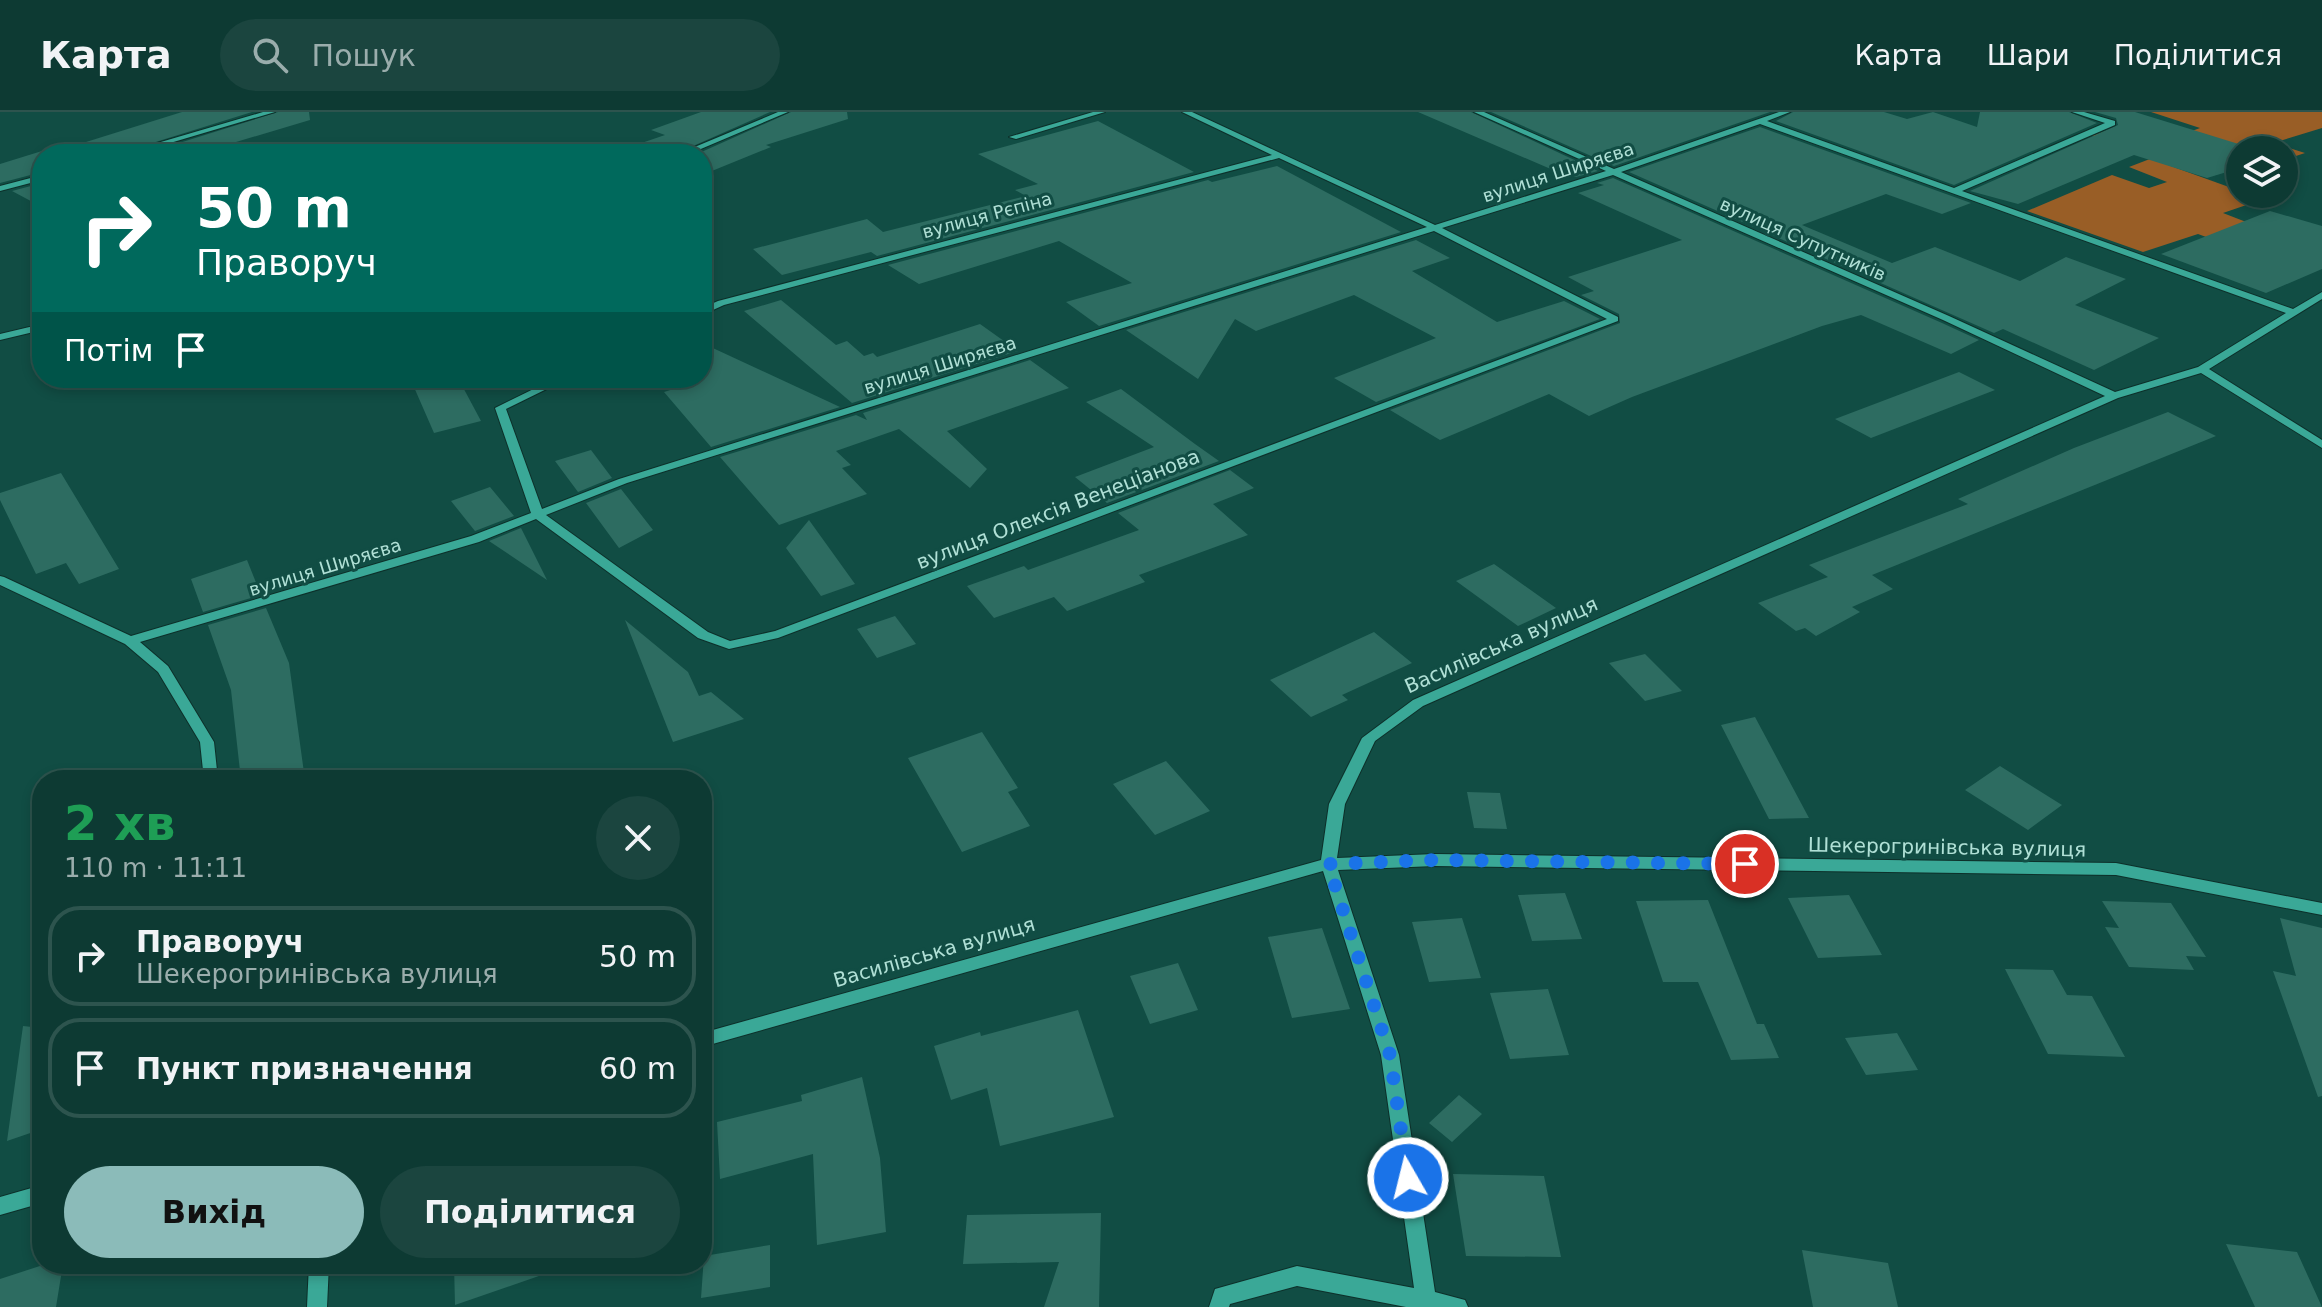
<!DOCTYPE html>
<html lang="uk">
<meta charset="utf-8">
<style>
:root{--surface:#0d3a33;--page:#1b453f;--text:#f1f3f6;--muted:#9aadac;--line:#2d544e;--accent:#8bbbb9}
body{margin:0;font-family:"DejaVu Sans",sans-serif;background:var(--page);color:var(--text);height:100vh;display:flex;flex-direction:column;font-size:30px;white-space:nowrap}
*{box-sizing:border-box;margin:0}
p{font-size:26px;color:var(--muted)}
.icon{flex:none;width:44px;height:44px;fill:none;stroke:currentColor;stroke-width:2;stroke-linecap:round;stroke-linejoin:round}
.map{position:relative;flex:1;overflow:hidden}
.drawer{position:absolute;left:32px;top:658px;width:680px;height:504px;display:flex;flex-direction:column;background:var(--surface);border-radius:32px;box-shadow:0 4px 12px #0003,0 0 0 2px var(--line)}
.drawer>*{flex:none}
.guide{position:absolute;left:32px;top:32px;width:680px;height:244px;border-radius:32px;box-shadow:0 4px 12px #0003,0 0 0 2px var(--line);background:#00695c;color:#fff;overflow:hidden}
.fabs{position:absolute;left:2226px;top:24px;display:grid;gap:16px}
.fabs a{display:grid;place-items:center;width:72px;height:72px;border-radius:50%;background:var(--surface);box-shadow:0 4px 12px #0003,0 0 0 2px var(--line);font-size:40px}
.pin{position:absolute;display:grid;place-items:center;width:68px;height:68px;color:#fff;margin:-34px;border:4px solid #fff;border-radius:50%;box-shadow:0 2px 8px #0007}
.me{position:absolute;width:88px;margin:-44px;rotate:352deg;stroke-linejoin:round;filter:drop-shadow(0 0 6px #0008)}
.turn{display:flex;align-items:center;gap:28px;height:168px;padding:0 32px;font-size:36px}
.turn .icon{width:104px;height:104px;stroke-width:2.5}
.turn b{display:block;font-size:56px;line-height:68px}
.then{display:flex;align-items:center;height:76px;padding:0 32px;background:#0003;gap:16px;font-size:30px}
.round{display:grid;place-items:center;flex:none;width:84px;height:84px;border-radius:42px;background:var(--page)}
.head{display:flex;align-items:center;justify-content:space-between;height:136px;padding:0 32px}
h1{font-size:48px;font-weight:600;line-height:60px;color:#1e9e55}
.cta{display:flex;gap:16px;margin-top:auto;padding:16px 32px}
.cta a{flex:1;height:92px;border-radius:48px;background:var(--accent);color:#111;font-size:32px;font-weight:600;line-height:92px;text-align:center}
.cta a+a{background:var(--page);color:var(--text)}
ul{padding:0;list-style:none}
li{display:flex;align-items:center;gap:24px;height:100px;margin:0 16px 12px;padding:0 16px;border:4px solid var(--line);border-radius:32px}
li div{flex:1}
li b{display:block;font-size:30px}
li em{font-style:normal}
header{display:flex;align-items:center;gap:48px;box-sizing:border-box;height:112px;padding:0 40px;background:var(--surface);border-bottom:2px solid var(--line)}
header strong{font-size:38px}
nav{display:flex;gap:44px;margin-inline-start:auto;font-size:28px}
.search{width:560px;height:72px;background:var(--page);display:flex;align-items:center;gap:20px;box-sizing:border-box;padding:0 28px;border-radius:44px;color:var(--muted);font-size:30px}
.map>svg:first-child{display:block}
.green{fill:#995e26}
.building{fill:#2d6c61}
.lines{fill:none;stroke-linecap:round;stroke-linejoin:round}
.minor-casing{stroke:#0d302a;stroke-width:2}
.minor{fill:#3aa897;fill-rule:evenodd}
.route{stroke:#1a73e8;stroke-width:14;stroke-dasharray:0 25.2}
.labels{text-anchor:middle;dominant-baseline:central;stroke-width:6;stroke-linejoin:round;paint-order:stroke}
.far-street-label{font-size:18px;fill:#b0e0d6;stroke:#114d44}
.street-label{font-size:20px;fill:#b0e0d6;stroke:#114d44}
</style>
<header>
<strong>Карта</strong>
<div class="search"><svg class="icon" aria-label="search" viewBox="0 0 24 24"><circle cx="10" cy="10" r="6"/><path d="M15 15l6 6"/></svg>Пошук</div>
<nav><a>Карта</a><a>Шари</a><a>Поділитися</a></nav>
</header>
<div class="map">
<svg width="2322" height="1195" viewBox="0 0 2322 1195">
<rect width="100%" height="100%" fill="#114d44"/>
<path class="green" d="M 2151,0 L 2322,0 L 2322,16 L 2273,31 L 2305,41 L 2284,48 L 2284,38 L 2240,38 L 2240,56 L 2201,43 L 2168,53 L 2240,79 L 2240,82 L 2264,87 L 2223,101 L 2259,115 L 2217,129 L 2198,122 L 2143,140 L 2027,99 L 2112,63 L 2149,76 L 2167,70 L 2129,55 L 2155,45 L 2092,24 L 2117,15 L 2163,30 L 2200,16 Z"/>
<path class="building" d="M 182,0 L 252,0 L 117,42 L 71,42 L 70,35 Z
M 278,0 L 309,0 L 310,8 L 196,42 L 144,42 Z
M 701,0 L 770,0 L 675,42 L 625,42 L 624,37 L 665,23 L 651,18 Z
M 791,0 L 847,0 L 848,7 L 766,33 L 771,35 L 702,63 L 702,42 L 697,42 Z
M 1418,0 L 1471,0 L 1598,59 L 1576,65 L 1560,61 Z
M 1491,0 L 1770,0 L 1614,54 Z
M 1793,0 L 1884,0 L 1907,7 L 1933,0 L 1977,15 L 1980,0 L 2069,0 L 2097,11 L 1954,73 L 1776,9 Z
M 2095,0 L 2135,0 L 2258,38 L 2240,38 L 2240,56 L 2207,66 L 2134,43 L 2018,92 L 1970,79 L 2118,13 L 2116,6 Z
M 1098,9 L 1194,60 L 877,144 L 871,140 L 782,163 L 753,137 L 867,107 L 883,120 L 1026,84 L 1015,78 L 1038,72 L 978,42 Z
M 1760,15 L 1971,91 L 1942,102 L 1886,82 L 1802,113 L 1892,151 L 1935,135 L 2020,169 L 2066,145 L 2126,167 L 2075,193 L 2159,226 L 2094,258 L 2003,217 L 1994,221 L 1629,60 Z
M 42,39 L 42,60 L 0,71 L 0,52 Z
M 1277,54 L 1401,120 L 1099,214 L 1066,190 L 1132,171 L 1059,129 L 919,172 L 888,153 L 1208,68 L 1212,70 Z
M 1613,66 L 1942,211 L 1979,228 L 1951,242 L 1861,203 L 1822,214 L 1632,285 L 1589,304 L 1549,282 L 1440,328 L 1390,298 L 1620,211 L 1619,202 L 1581,183 L 1594,179 L 1568,165 L 1682,128 L 1578,81 L 1604,73 L 1597,71 Z
M 42,71 L 42,95 L 12,79 Z
M 2270,99 L 2322,114 L 2322,157 L 2266,181 L 2161,142 Z
M 1416,128 L 1450,146 L 1412,159 L 1497,210 L 1564,189 L 1600,207 L 1376,290 L 1334,266 L 1436,226 L 1354,183 L 1256,219 L 1235,207 L 1198,267 L 1126,218 Z
M 781,188 L 836,233 L 847,229 L 864,244 L 873,241 L 877,245 L 980,212 L 1018,239 L 852,291 L 744,199 Z
M 702,231 L 840,295 L 711,335 L 664,280 L 702,268 Z
M 1030,248 L 1069,276 L 947,319 L 987,357 L 970,376 L 899,317 L 836,339 L 851,353 L 842,356 L 867,382 L 779,413 L 720,345 L 856,303 L 867,308 L 863,301 Z
M 1959,260 L 1995,278 L 1871,326 L 1835,307 Z
M 410,266 L 458,266 L 481,309 L 434,321 Z
M 1121,277 L 1195,332 L 1219,349 L 1107,391 L 1075,365 L 1154,335 L 1086,290 Z
M 2168,300 L 2216,324 L 1872,463 L 1893,477 L 1852,495 L 1860,500 L 1816,524 L 1805,516 L 1796,519 L 1758,491 L 1828,465 L 1809,453 L 1968,392 L 1958,387 L 2074,336 Z
M 591,338 L 612,366 L 578,380 L 555,349 Z
M 1230,358 L 1254,376 L 1213,392 L 1248,423 L 1139,463 L 1145,470 L 1067,499 L 1054,485 L 994,506 L 967,474 L 1024,454 L 1028,458 L 1139,418 L 1118,401 Z
M 61,361 L 119,457 L 79,472 L 66,451 L 36,462 L 0,388 L 0,381 Z
M 490,375 L 514,404 L 475,419 L 451,389 Z
M 621,377 L 653,418 L 619,436 L 586,391 Z
M 809,408 L 855,472 L 821,484 L 786,436 Z
M 521,416 L 547,468 L 489,429 Z
M 247,448 L 261,483 L 203,500 L 191,467 Z
M 1494,452 L 1556,496 L 1518,514 L 1456,469 Z
M 266,496 L 289,551 L 305,668 L 241,668 L 231,578 L 208,513 Z
M 895,504 L 916,532 L 877,546 L 857,517 Z
M 625,508 L 688,560 L 699,584 L 711,580 L 744,607 L 673,630 Z
M 1374,520 L 1412,551 L 1342,583 L 1348,588 L 1311,605 L 1270,568 Z
M 1645,542 L 1682,579 L 1645,589 L 1609,551 Z
M 1755,605 L 1809,706 L 1769,707 L 1721,613 Z
M 982,620 L 1018,676 L 1008,680 L 1030,714 L 962,740 L 908,646 Z
M 1166,649 L 1210,699 L 1155,723 L 1113,672 Z
M 2000,654 L 2062,693 L 2028,718 L 1965,678 Z
M 1467,680 L 1500,681 L 1507,717 L 1474,716 Z
M 1565,781 L 1582,827 L 1532,829 L 1518,783 Z
M 1849,783 L 1882,843 L 1818,846 L 1788,786 Z
M 1708,788 L 1757,912 L 1764,912 L 1779,946 L 1731,948 L 1698,870 L 1663,870 L 1636,789 Z
M 2102,789 L 2171,791 L 2206,845 L 2186,844 L 2194,858 L 2129,855 L 2105,815 L 2119,816 Z
M 1462,806 L 1481,866 L 1429,870 L 1412,810 Z
M 2280,806 L 2322,816 L 2322,984 L 2318,985 L 2273,859 L 2296,864 Z
M 1322,816 L 1350,897 L 1292,906 L 1268,825 Z
M 1178,851 L 1198,898 L 1150,912 L 1130,864 Z
M 2005,857 L 2053,858 L 2067,883 L 2092,884 L 2125,945 L 2048,942 Z
M 1548,877 L 1569,943 L 1510,947 L 1490,881 Z
M 1078,898 L 1114,1005 L 1000,1034 L 987,976 L 951,988 L 934,934 L 980,920 L 981,924 Z
M 23,914 L 42,916 L 42,1017 L 7,1029 Z
M 1897,921 L 1918,958 L 1866,963 L 1845,926 Z
M 862,965 L 880,1046 L 886,1120 L 817,1133 L 813,1042 L 720,1067 L 717,1010 L 802,989 L 801,983 Z
M 1459,983 L 1482,1002 L 1452,1030 L 1429,1011 Z
M 1453,1062 L 1544,1064 L 1561,1145 L 1466,1144 Z
M 1101,1101 L 1099,1195 L 1044,1195 L 1059,1150 L 963,1152 L 967,1103 Z
M 2226,1132 L 2297,1140 L 2322,1195 L 2255,1195 Z
M 770,1133 L 770,1175 L 701,1186 L 704,1144 Z
M 1802,1138 L 1888,1151 L 1898,1195 L 1813,1195 Z
M 46,1152 L 63,1152 L 56,1195 L 0,1195 L 0,1167 Z
M 454,1152 L 558,1152 L 559,1157 L 455,1193 Z"/>
<g class="lines">
<defs>
<path id="minor" d="M 263,0 L 275,0 L 133,42 L 120,42 Z
M 778,0 L 788,0 L 689,42 L 678,42 Z
M 1093,0 L 1105,0 L 1016,27 L 1009,25 Z
M 1182,0 L 1192,0 L 1435,113 L 1606,59 L 1474,0 L 1484,0 L 1614,57 L 1779,0 L 1790,0 L 1767,9 L 1954,76 L 2105,11 L 2072,0 L 2084,0 L 2115,9 L 2115,13 L 1962,79 L 2293,197 L 2322,180 L 2322,187 L 2209,257 L 2322,328 L 2322,336 L 2201,261 L 2118,286 L 1423,594 L 1375,629 L 1345,692 L 1337,746 L 1435,742 L 2116,751 L 2322,791 L 2322,803 L 2116,763 L 1435,754 L 1338,758 L 1399,943 L 1435,1180 L 1465,1188 L 1468,1195 L 1406,1195 L 1297,1174 L 1230,1192 L 1229,1195 L 1209,1195 L 1215,1177 L 1297,1154 L 1414,1176 L 1381,943 L 1323,759 L 702,935 L 702,921 L 1321,748 L 1329,692 L 1362,626 L 1413,588 L 2105,284 L 1943,208 L 1613,63 L 1442,116 L 1618,205 L 1618,209 L 778,526 L 729,537 L 698,526 L 536,407 L 479,430 L 140,530 L 168,554 L 214,630 L 218,668 L 204,668 L 200,630 L 158,560 L 125,532 L 0,473 L 0,464 L 4,465 L 131,524 L 471,424 L 531,401 L 495,296 L 556,266 L 569,266 L 506,297 L 542,397 L 619,367 L 1427,115 L 1279,46 L 724,193 L 702,203 L 702,196 L 718,189 L 1272,43 ZM 1760,12 L 2286,201 L 2198,255 L 2115,280 L 1949,204 L 1621,60 ZM 1434,119 L 1607,207 L 775,519 L 730,529 L 708,520 L 546,403 L 627,371 Z
M 42,63 L 42,68 L 0,79 L 0,74 Z
M 42,212 L 42,218 L 0,228 L 0,222 Z
M 42,1073 L 42,1091 L 0,1103 L 0,1085 Z
M 309,1152 L 329,1152 L 327,1195 L 307,1195 Z"/>
</defs>
<use href="#minor" class="minor-casing"/>
<use href="#minor" class="minor"/>
</g>
<g class="lines">
<path class="route" d="M 1408,1066 L 1390,943 L 1328,752 L 1435,748 L 1745,752"/>
</g>
<g class="labels">
<g class="far-street-label">
<text transform="translate(1558 60) rotate(-18)">вулиця Ширяєва</text>
<text transform="translate(987 103) rotate(-15)">вулиця Рєпіна</text>
<text transform="translate(1803 127) rotate(24)">вулиця Супутників</text>
<text transform="translate(940 253) rotate(-17)">вулиця Ширяєва</text>
<text transform="translate(325 455) rotate(-17)">вулиця Ширяєва</text>
</g>
<g class="street-label">
<text transform="translate(1058 397) rotate(-21)">вулиця Олексія Венеціанова</text>
<text transform="translate(1501 533) rotate(-24)">Василівська вулиця</text>
<text transform="translate(1947 735) rotate(1)">Шекерогринівська вулиця</text>
<text transform="translate(934 840) rotate(-16)">Василівська вулиця</text>
</g>
</g>
</svg>
<div class="fabs">
<a><svg class="icon" aria-label="layers" viewBox="0 0 24 24"><path d="M12 4l9 5-9 5-9-5zM3 14l9 5 9-5"/></svg></a>
</div>
<div class="pin" style="left:1745px;top:752px;background:#d93025"><svg class="icon" aria-label="arrive" viewBox="0 0 24 24"><path d="M6 21V4h12l-3 4 3 4H6"/></svg></div>
<svg class="me" style="left:1408px;top:1066px" viewBox="-20 -20 40 40"><circle r="17" fill="#1a73e8" stroke="#fff" stroke-width="3"/><path d="M0-11L8 9 0 5-8 9z" fill="#fff"/></svg>
<div class="guide">
<div class="turn"><svg class="icon" aria-label="right" viewBox="0 0 24 24"><path d="M7 20v-9h11M14 6l5 5-5 5"/></svg><div><b>50 m</b>Праворуч</div></div>
<div class="then">Потім<svg class="icon" aria-label="arrive" viewBox="0 0 24 24"><path d="M6 21V4h12l-3 4 3 4H6"/></svg></div>
</div>
<section class="drawer">
<div class="head"><div><h1>2 хв</h1><p>110 m · 11:11</p></div><a class="round"><svg class="icon" aria-label="close" viewBox="0 0 24 24"><path d="M6 6l12 12M18 6L6 18"/></svg></a></div>
<ul>
<li><svg class="icon" aria-label="right" viewBox="0 0 24 24"><path d="M7 20v-9h11M14 6l5 5-5 5"/></svg><div><b>Праворуч</b><p>Шекерогринівська вулиця</p></div><em>50 m</em></li>
<li><svg class="icon" aria-label="arrive" viewBox="0 0 24 24"><path d="M6 21V4h12l-3 4 3 4H6"/></svg><div><b>Пункт призначення</b></div><em>60 m</em></li>
</ul>
<div class="cta"><a>Вихід</a><a>Поділитися</a></div>
</section>
</div>
